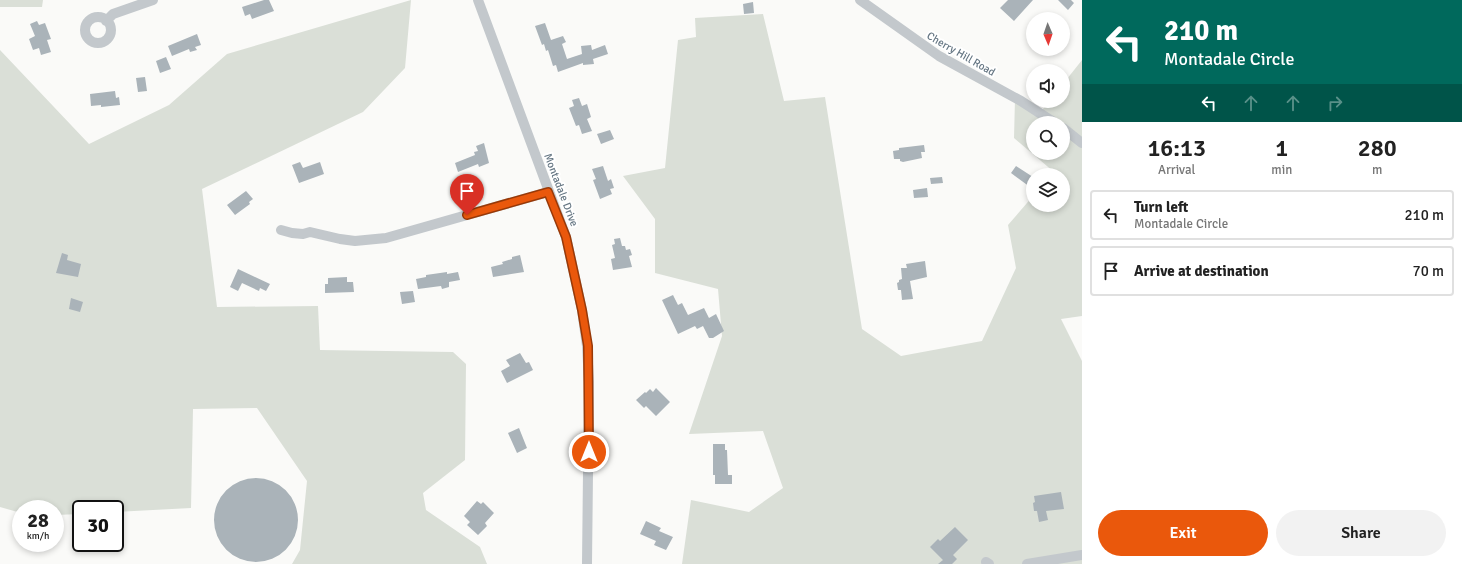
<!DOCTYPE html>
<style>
:root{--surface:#fff;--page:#f2f2f2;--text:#222;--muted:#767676;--line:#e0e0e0;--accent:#ea580c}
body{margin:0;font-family:Signika,sans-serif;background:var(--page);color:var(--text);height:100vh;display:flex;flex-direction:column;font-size:15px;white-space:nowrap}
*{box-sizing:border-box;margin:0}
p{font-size:13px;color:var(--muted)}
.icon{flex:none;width:22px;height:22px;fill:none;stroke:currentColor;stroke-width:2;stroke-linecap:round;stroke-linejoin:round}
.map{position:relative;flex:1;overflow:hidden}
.drawer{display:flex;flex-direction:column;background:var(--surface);width:380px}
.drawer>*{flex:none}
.guide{background:#00695c;color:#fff;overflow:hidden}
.needle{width:26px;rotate:178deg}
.controls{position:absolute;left:1026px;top:12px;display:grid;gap:8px}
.controls a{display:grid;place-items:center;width:44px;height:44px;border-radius:50%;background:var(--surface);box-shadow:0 2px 6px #0003;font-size:20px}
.speed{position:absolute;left:12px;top:500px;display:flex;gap:8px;font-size:20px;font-weight:700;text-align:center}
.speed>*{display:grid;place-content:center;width:52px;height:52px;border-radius:50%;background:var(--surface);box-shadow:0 2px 6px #0003;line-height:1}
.speed small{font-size:10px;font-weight:400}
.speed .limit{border:2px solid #111;border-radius:6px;background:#fff;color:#111}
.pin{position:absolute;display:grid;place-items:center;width:34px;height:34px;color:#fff;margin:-41px -17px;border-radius:50% 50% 50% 0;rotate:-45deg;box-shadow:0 0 4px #0007}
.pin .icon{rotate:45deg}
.me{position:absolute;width:44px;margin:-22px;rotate:0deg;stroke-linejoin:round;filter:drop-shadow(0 0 3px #0008)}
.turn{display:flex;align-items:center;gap:14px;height:84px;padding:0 16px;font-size:18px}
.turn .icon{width:52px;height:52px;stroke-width:2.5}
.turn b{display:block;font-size:28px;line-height:34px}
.lanes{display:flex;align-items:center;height:38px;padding:0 16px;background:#0003;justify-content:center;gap:20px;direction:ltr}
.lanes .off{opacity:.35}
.eta{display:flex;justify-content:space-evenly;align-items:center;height:68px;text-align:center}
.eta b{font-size:24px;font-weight:600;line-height:28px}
.action{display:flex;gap:8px;margin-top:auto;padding:8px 16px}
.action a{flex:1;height:46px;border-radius:24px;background:var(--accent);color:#fff;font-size:16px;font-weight:600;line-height:46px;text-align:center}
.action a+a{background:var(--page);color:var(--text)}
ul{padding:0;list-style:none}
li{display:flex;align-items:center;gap:12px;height:50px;margin:0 8px 6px;padding:0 8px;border:2px solid var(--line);border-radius:4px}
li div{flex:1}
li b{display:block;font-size:15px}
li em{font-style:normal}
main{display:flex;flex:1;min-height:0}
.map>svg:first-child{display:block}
.green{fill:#dadfd7;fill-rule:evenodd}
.building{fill:#aab3b9}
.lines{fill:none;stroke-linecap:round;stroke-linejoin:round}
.minor{stroke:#c3c8cc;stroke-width:10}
.route-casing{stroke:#983908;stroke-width:10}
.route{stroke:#ea580c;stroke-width:7}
.labels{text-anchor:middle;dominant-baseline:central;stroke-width:4;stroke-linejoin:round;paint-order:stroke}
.street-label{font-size:11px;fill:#657683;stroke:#fff}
</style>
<main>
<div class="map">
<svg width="1082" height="564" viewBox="0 0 1082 564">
<rect width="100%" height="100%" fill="#fafaf8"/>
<path class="green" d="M 0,0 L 43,0 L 42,7 L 0,7 Z
M 411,0 L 405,68 L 363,112 L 202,189 L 217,307 L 318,306 L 320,350 L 453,352 L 466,364 L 465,460 L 423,493 L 426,510 L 480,547 L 487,564 L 292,564 L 300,550 L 307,481 L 257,408 L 193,409 L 191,508 L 115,512 L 115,509 L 81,509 L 81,514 L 55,515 L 55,509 L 21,509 L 21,513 L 0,507 L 0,50 L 89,144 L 169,105 L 227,54 Z
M 763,14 L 784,101 L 825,97 L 862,329 L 901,356 L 982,341 L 1016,268 L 1008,225 L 1033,196 L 1033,205 L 1063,205 L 1063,175 L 1051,175 L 1054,172 L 1014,138 L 1015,99 L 1040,113 L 1049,101 L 1063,101 L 1063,84 L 1082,60 L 1082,316 L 1061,319 L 1082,361 L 1082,564 L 682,564 L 691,500 L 749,512 L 783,488 L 763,431 L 689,434 L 722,336 L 718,289 L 655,273 L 655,219 L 623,176 L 665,168 L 678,40 L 696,37 L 695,18 ZM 1033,123 L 1063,123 L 1063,153 L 1033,153 Z"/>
<path class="building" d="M 264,0 L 269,0 L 274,11 L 252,19 L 250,14 L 245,16 L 242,7 Z
M 1008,0 L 1033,0 L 1014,21 L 1000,8 Z
M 1058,0 L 1071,0 L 1074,3 L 1068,10 Z
M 753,2 L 754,13 L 744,14 L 743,4 Z
M 37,21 L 39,25 L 45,23 L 51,39 L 47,40 L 51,52 L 41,55 L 39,48 L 33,50 L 29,39 L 35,36 L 30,24 Z
M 545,23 L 551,40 L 563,36 L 566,42 L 562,44 L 567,59 L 582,54 L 581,46 L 591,45 L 592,50 L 605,45 L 608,54 L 593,59 L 594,64 L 583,65 L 583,63 L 558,72 L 556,65 L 553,66 L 548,50 L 546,51 L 544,44 L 542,45 L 535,26 Z
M 197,34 L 201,45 L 195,47 L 197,50 L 190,52 L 189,49 L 172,56 L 168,46 Z
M 166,57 L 171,69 L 160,73 L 156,61 Z
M 145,77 L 147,91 L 138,92 L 136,78 Z
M 115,91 L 116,98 L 119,97 L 120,105 L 101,107 L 101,105 L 91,106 L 90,94 Z
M 579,98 L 582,106 L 587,104 L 591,117 L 587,119 L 592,131 L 582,134 L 579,125 L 576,126 L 569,108 L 574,106 L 572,100 Z
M 610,130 L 614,139 L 601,144 L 597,134 Z
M 484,143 L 489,163 L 479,167 L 478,164 L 458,172 L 455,163 L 475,155 L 474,152 L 478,151 L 476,146 Z
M 924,145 L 925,152 L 921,152 L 922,158 L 903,162 L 900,161 L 900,159 L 894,159 L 893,151 L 899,150 L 899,148 Z
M 300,162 L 303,168 L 320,162 L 324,174 L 299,183 L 292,165 Z
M 603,166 L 608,181 L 611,179 L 614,188 L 610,189 L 612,194 L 600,199 L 593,180 L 596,179 L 592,169 Z
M 1016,166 L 1033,177 L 1033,183 L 1030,187 L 1011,173 Z
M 942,177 L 943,183 L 931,184 L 930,178 Z
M 927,188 L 928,197 L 914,198 L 913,190 Z
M 246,191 L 253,199 L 249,202 L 250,204 L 235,215 L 227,205 Z
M 620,238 L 622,246 L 625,246 L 626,250 L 630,249 L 632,255 L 629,256 L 632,267 L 613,270 L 611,259 L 615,258 L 612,245 L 615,244 L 614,239 Z
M 62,253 L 68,255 L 67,260 L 81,264 L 78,277 L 56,273 Z
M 520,255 L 524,272 L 493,277 L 491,267 L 503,264 L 502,262 L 512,259 L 512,257 Z
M 925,261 L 927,277 L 910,281 L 913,299 L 902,300 L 901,290 L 898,290 L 897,283 L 899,282 L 899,280 L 902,279 L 901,268 L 907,268 L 906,264 Z
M 238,269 L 270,284 L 266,291 L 260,288 L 259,291 L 242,283 L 238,291 L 230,287 Z
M 447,272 L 447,274 L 458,272 L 460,280 L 449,282 L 449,287 L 442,289 L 441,286 L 418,289 L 416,279 L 426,277 L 426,275 Z
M 347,277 L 347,282 L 353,282 L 354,292 L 325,293 L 325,284 L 328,284 L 328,278 Z
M 413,291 L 415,302 L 402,304 L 400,292 Z
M 673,295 L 678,305 L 682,303 L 688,315 L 704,308 L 709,318 L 716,314 L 724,331 L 713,338 L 709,338 L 703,326 L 697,329 L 695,326 L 678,334 L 662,300 Z
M 71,298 L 83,302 L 80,312 L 69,309 Z
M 520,353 L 526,363 L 529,362 L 533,370 L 507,383 L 501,371 L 510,366 L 506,360 Z
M 656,388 L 670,402 L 656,416 L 646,406 L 644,408 L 636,400 L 645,392 L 646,393 L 650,389 L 653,392 Z
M 519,428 L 527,448 L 517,453 L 508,433 Z
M 713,444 L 725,444 L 725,450 L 727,450 L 728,475 L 732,475 L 732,484 L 715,484 L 715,475 L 713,475 Z
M214 520a42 42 0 1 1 84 0a42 42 0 1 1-84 0Z
M 1061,492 L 1064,509 L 1046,511 L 1048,520 L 1039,522 L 1037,511 L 1034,511 L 1033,503 L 1035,502 L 1034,496 Z
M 477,501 L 481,504 L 483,502 L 494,513 L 485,523 L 487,526 L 478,535 L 467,525 L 470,522 L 464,516 Z
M 646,521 L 661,528 L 659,531 L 673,537 L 666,550 L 654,545 L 656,541 L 640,534 Z
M 955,527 L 968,540 L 953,555 L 957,559 L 952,564 L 938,564 L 943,560 L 930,547 L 938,539 L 940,541 Z"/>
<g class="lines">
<path class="minor" d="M 478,0 L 566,237 L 582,310 L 587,346 L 589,382 L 587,564
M 860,0 L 939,56 L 1021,101 L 1055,123
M85 30a13 13 0 1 1 26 0a13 13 0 1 1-26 0Z
M 106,21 L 113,14 L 153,0
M 1063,128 L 1082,143
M 281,230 L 292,233 L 303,234 L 310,232 L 340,239 L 355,241 L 386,238 L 548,192
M 986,562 L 989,564
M 1027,564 L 1082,555"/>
</g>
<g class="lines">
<defs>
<path id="route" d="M 467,215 L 548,192 L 566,237 L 582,310 L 588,346 L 589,452"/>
</defs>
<use href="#route" class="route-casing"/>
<use href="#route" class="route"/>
</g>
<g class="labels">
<g class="street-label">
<text transform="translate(961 54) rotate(30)">Cherry Hill Road</text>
<text transform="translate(561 190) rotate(69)">Montadale Drive</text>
</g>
</g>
</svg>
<div class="controls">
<a><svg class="needle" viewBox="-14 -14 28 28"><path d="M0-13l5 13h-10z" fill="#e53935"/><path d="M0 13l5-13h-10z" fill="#767676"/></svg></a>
<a><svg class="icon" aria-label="sound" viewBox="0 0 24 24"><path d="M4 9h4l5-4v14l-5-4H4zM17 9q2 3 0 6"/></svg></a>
<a><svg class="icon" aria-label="search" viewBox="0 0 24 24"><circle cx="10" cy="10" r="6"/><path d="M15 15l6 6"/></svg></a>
<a><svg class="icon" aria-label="layers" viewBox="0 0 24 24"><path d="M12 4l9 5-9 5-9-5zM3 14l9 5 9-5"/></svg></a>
</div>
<div class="speed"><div>28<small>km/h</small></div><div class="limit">30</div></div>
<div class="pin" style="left:467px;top:215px;background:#d93025"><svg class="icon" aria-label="arrive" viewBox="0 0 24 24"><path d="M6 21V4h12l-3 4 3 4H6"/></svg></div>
<svg class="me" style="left:589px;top:452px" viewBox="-20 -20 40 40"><circle r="17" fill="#ea580c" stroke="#fff" stroke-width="3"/><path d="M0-11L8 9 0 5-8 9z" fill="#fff"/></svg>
</div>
<section class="drawer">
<div class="guide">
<div class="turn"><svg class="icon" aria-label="left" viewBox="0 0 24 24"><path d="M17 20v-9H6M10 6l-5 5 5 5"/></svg><div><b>210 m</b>Montadale Circle</div></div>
<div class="lanes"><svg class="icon" aria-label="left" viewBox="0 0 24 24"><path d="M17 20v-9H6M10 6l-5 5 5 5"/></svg><svg class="icon off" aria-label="ahead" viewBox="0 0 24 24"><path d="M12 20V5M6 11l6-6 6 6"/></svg><svg class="icon off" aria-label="ahead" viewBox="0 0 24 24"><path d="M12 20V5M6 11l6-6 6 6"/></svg><svg class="icon off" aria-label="right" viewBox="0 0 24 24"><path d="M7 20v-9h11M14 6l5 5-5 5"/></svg></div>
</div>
<div class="eta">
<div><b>16:13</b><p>Arrival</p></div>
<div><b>1</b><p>min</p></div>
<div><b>280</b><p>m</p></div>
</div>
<ul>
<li><svg class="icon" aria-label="left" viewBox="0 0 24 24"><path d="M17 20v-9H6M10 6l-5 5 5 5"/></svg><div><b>Turn left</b><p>Montadale Circle</p></div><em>210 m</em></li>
<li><svg class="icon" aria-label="arrive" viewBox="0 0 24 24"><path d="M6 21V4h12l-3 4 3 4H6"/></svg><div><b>Arrive at destination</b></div><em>70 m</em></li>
</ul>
<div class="action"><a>Exit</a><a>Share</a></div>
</section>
</main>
